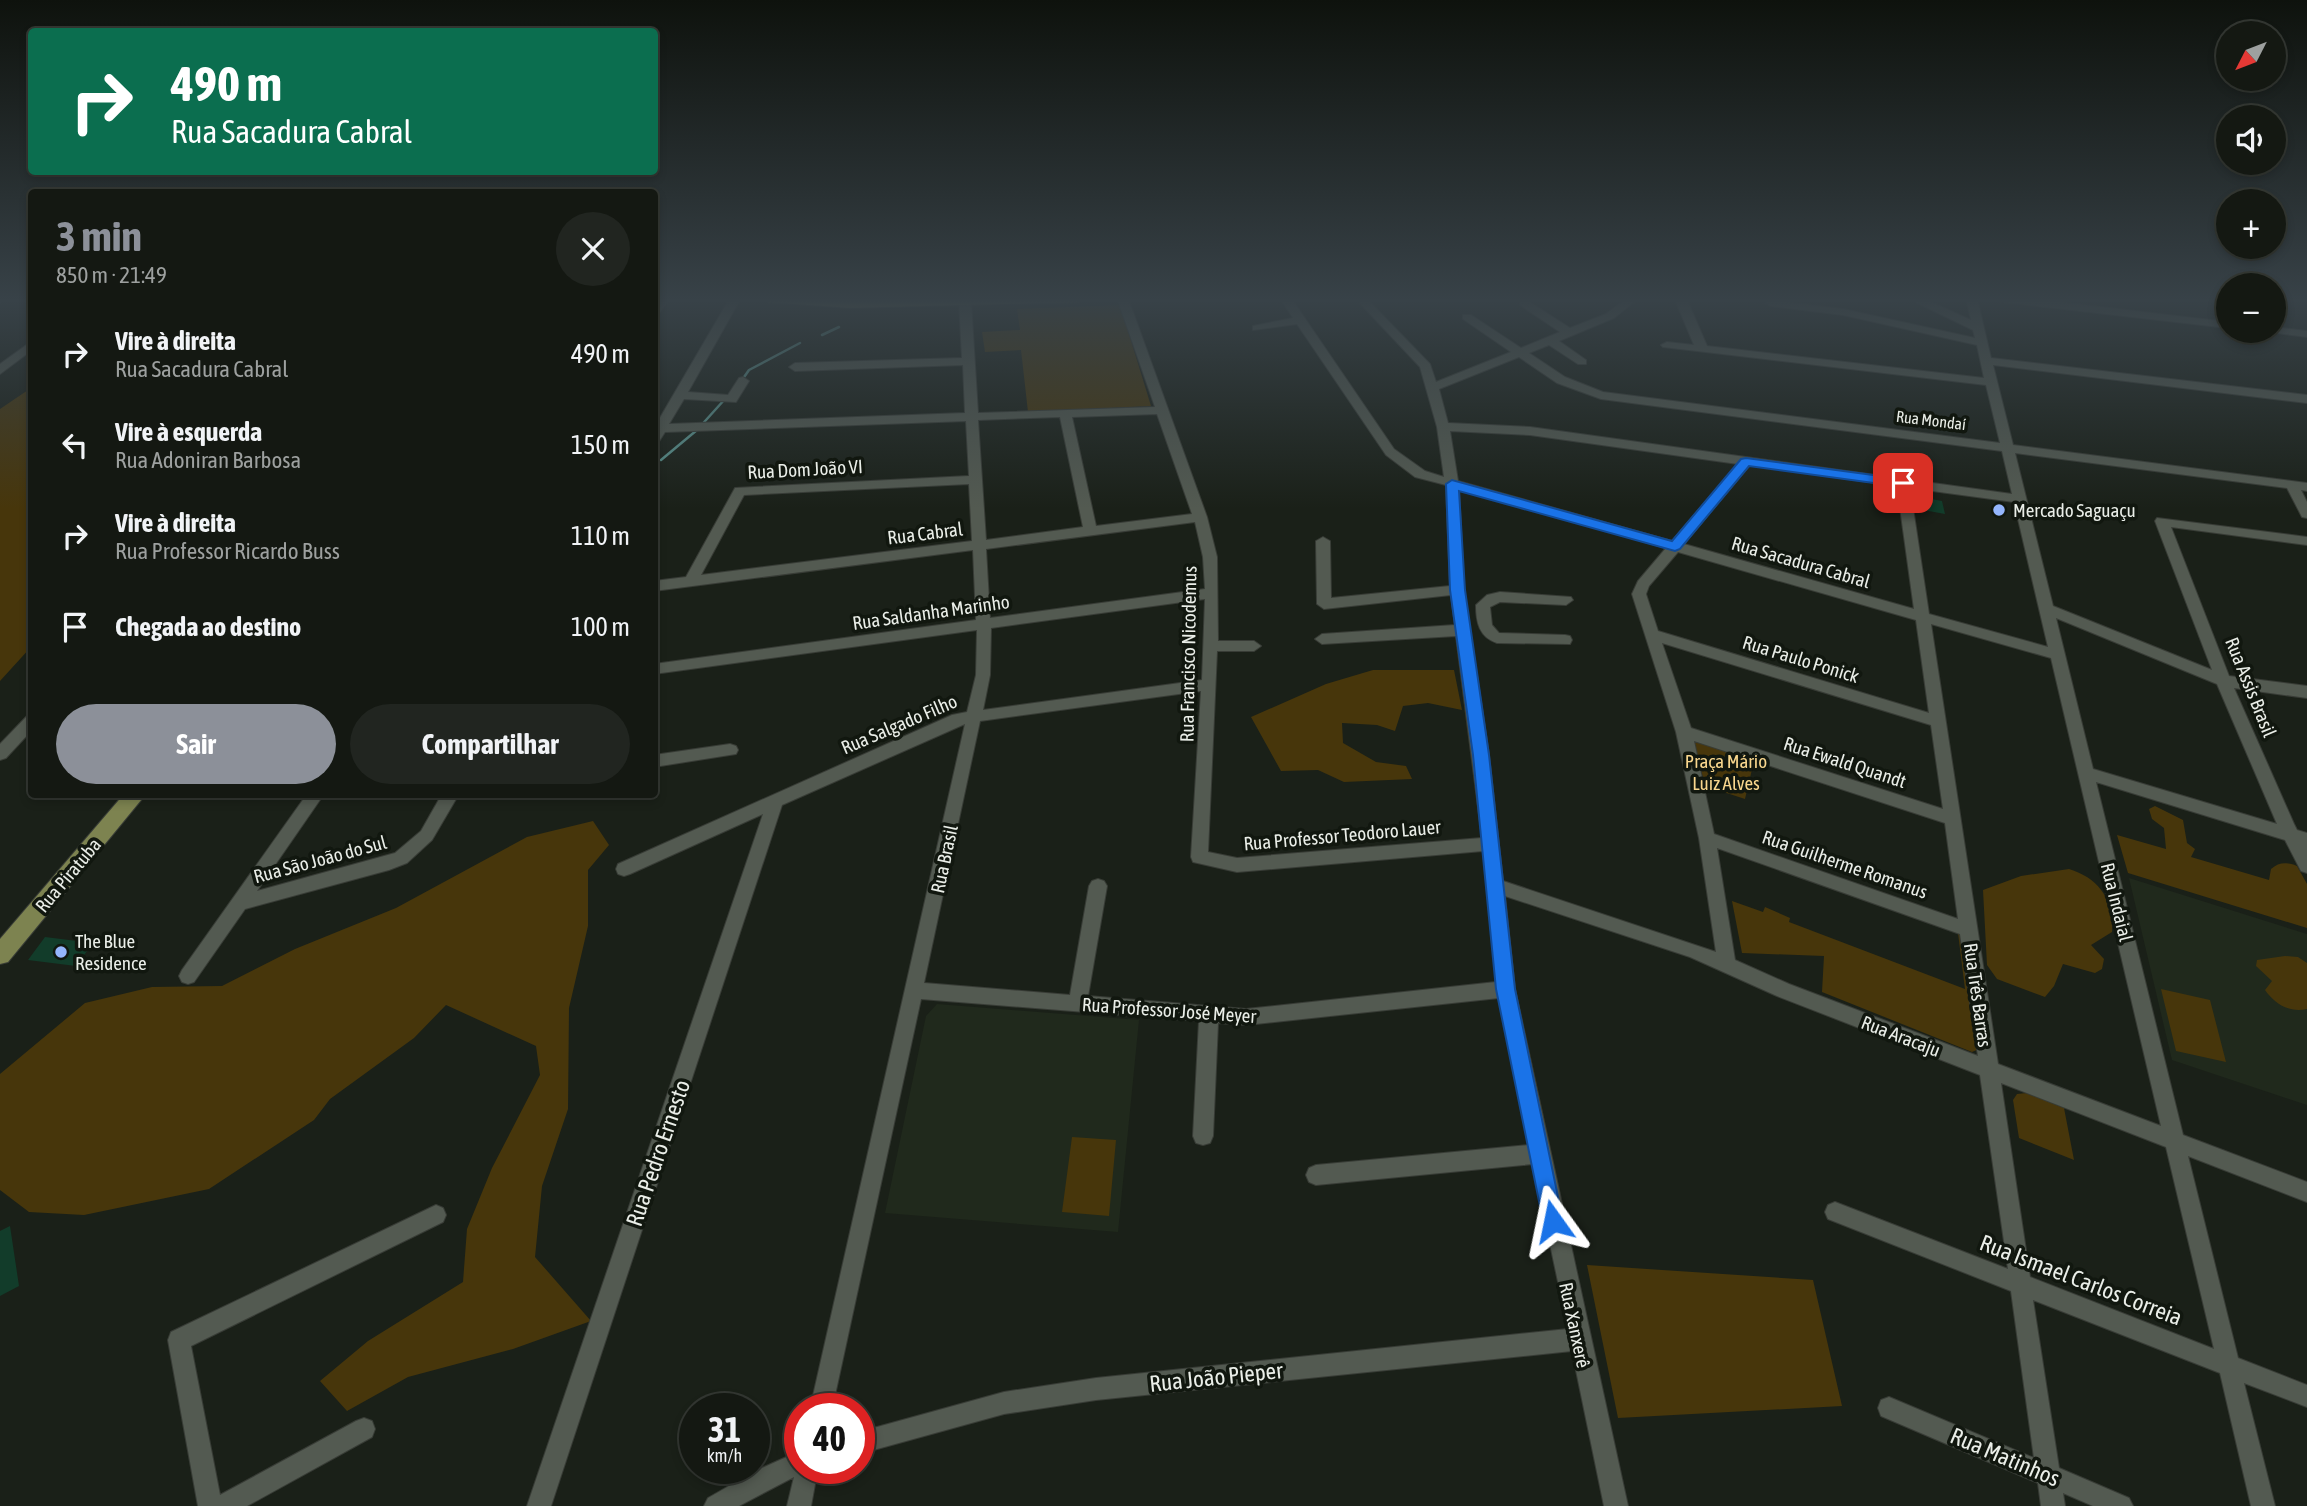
<!DOCTYPE html>
<html lang="pt">
<meta charset="utf-8">
<style>
:root{--surface:#141812;--page:#212520;--text:#f1f3f6;--muted:#9da09f;--line:#333732;--accent:#8c9099}
body{margin:0;font-family:"Asap Condensed",sans-serif;background:var(--page);color:var(--text);height:100vh;display:flex;flex-direction:column;font-size:26px;white-space:nowrap}
*{box-sizing:border-box;margin:0}
p{font-size:23px;color:var(--muted)}
.icon{flex:none;width:38px;height:38px;fill:none;stroke:currentColor;stroke-width:2;stroke-linecap:round;stroke-linejoin:round}
.map{position:relative;flex:1;overflow:hidden}
.drawer{position:absolute;left:28px;top:189px;width:630px;height:609px;display:flex;flex-direction:column;background:var(--surface);border-radius:7px;box-shadow:0 4px 10px #0003,0 0 0 2px var(--line)}
.drawer>*{flex:none}
.hud{position:absolute;left:28px;top:28px;width:630px;height:147px;border-radius:7px;box-shadow:0 4px 10px #0003,0 0 0 2px var(--line);background:#0b6e4f;color:#fff;overflow:hidden}
.needle{width:46px;rotate:228deg}
.fabs{position:absolute;left:2216px;top:21px;display:grid;gap:14px}
.fabs a{display:grid;place-items:center;width:70px;height:70px;border-radius:50%;background:var(--surface);box-shadow:0 4px 10px #0003,0 0 0 2px var(--line);font-size:35px}
.speed{position:absolute;left:679px;top:1393px;display:flex;gap:14px;font-size:35px;font-weight:700;text-align:center}
.speed>*{display:grid;place-content:center;width:91px;height:91px;border-radius:50%;background:var(--surface);box-shadow:0 4px 10px #0003,0 0 0 2px var(--line);line-height:1}
.speed small{font-size:18px;font-weight:400}
.speed .limit{border:10px solid #d22;background:#fff;color:#111}
.pin{position:absolute;display:grid;place-items:center;width:60px;height:60px;color:#fff;margin:-30px;border-radius:14px;box-shadow:0 4px 10px #0006}
.me{position:absolute;width:77px;margin:-38px;rotate:348deg;stroke-linejoin:round;filter:drop-shadow(0 0 5px #0008)}
.turn{display:flex;align-items:center;gap:24px;height:147px;padding:0 28px;font-size:32px}
.turn .icon{width:91px;height:91px;stroke-width:2.5}
.turn b{display:block;font-size:49px;line-height:60px}
.round{display:grid;place-items:center;flex:none;width:74px;height:74px;border-radius:37px;background:var(--page)}
.headline{display:flex;align-items:center;justify-content:space-between;height:119px;padding:0 28px}
h1{font-size:42px;font-weight:700;line-height:52px;color:var(--accent)}
.button{display:flex;gap:14px;margin-top:auto;padding:14px 28px}
.button a{flex:1;height:80px;border-radius:42px;background:var(--accent);color:#fff;font-size:28px;font-weight:700;line-height:80px;text-align:center}
.button a+a{background:var(--page);color:var(--text)}
ul{padding:0;list-style:none}
li{display:flex;align-items:center;gap:21px;height:91px;padding:0 28px}
li div{flex:1}
li b{display:block;font-size:26px}
li em{font-style:normal}
.map>svg:first-child{display:block}
.built{fill:#20291c}
.green{fill:#47360b}
.lines{fill:none;stroke-linecap:round;stroke-linejoin:round}
.stream{stroke:#5b948e;stroke-width:2.5}
.building{fill:#123c2a}
.minor-casing{stroke:#383c36;stroke-width:2}
.major-casing{stroke:#383c36;stroke-width:2}
.minor{fill:#535a51;fill-rule:evenodd}
.major{fill:#7d8350;fill-rule:evenodd}
.route{fill:#1a73e8;stroke:#114b97;stroke-width:2}
.poi-dot{fill:#95b6fd;stroke:#11170f;stroke-width:2.5}
.labels{text-anchor:middle;dominant-baseline:central;stroke-width:7;stroke-linejoin:round;paint-order:stroke}
.far-street-label{font-size:16px;fill:#eaeee8;stroke:#11170f}
.street-label{font-size:19px;fill:#eaeee8;stroke:#11170f}
.poi-label{font-size:19px;fill:#eaeee8;stroke:#11170f;text-anchor:start}
.park-label{font-size:19px;fill:#f9d78e;stroke:#11170f}
.near-street-label{font-size:23px;fill:#eaeee8;stroke:#11170f}
</style>
<div class="map">
<svg width="2307" height="1506" viewBox="0 0 2307 1506">
<rect width="100%" height="100%" fill="#1a2018"/>
<path class="built" d="M 2129,878 L 2307,934 L 2307,1105 L 2172,1060 Z
M 937,1004 L 1139,1020 L 1118,1232 L 885,1213 L 926,1016 Z"/>
<path class="green" d="M 1120,305 L 1151,406 L 1028,412 L 1021,350 L 985,352 L 982,332 L 1020,330 L 1017,309 Z
M 31,388 L 31,647 L 0,681 L 0,409 Z
M 1373,670 L 1454,670 L 1462,710 L 1428,703 L 1403,706 L 1395,731 L 1377,725 L 1342,723 L 1343,743 L 1376,762 L 1406,766 L 1412,779 L 1344,782 L 1318,770 L 1281,771 L 1251,717 L 1326,684 Z
M 1694,741 L 1754,761 L 1745,799 L 1705,786 Z
M 2155,806 L 2183,820 L 2187,843 L 2195,849 L 2191,857 L 2269,880 L 2271,869 C 2279,862 2287,862 2297,866 L 2307,884 L 2307,928 L 2128,873 L 2117,835 L 2166,849 L 2164,828 L 2152,819 L 2149,809 Z
M 593,821 L 609,845 L 588,870 L 588,926 L 569,1008 L 568,1109 L 542,1186 L 535,1257 L 591,1321 L 513,1349 L 408,1377 L 347,1411 L 320,1381 L 368,1341 L 463,1282 L 467,1229 L 492,1168 L 540,1075 L 536,1046 L 446,1005 L 414,1038 L 330,1099 L 314,1120 L 209,1189 L 84,1215 L 29,1212 L 0,1190 L 0,1074 L 85,1003 L 152,987 L 222,986 L 295,949 L 396,908 L 527,837 Z
M 2069,869 C 2099,878 2115,901 2112,932 L 2091,945 L 2104,959 L 2102,969 L 2095,973 L 2063,964 L 2054,986 L 2045,997 L 1997,979 L 1987,965 L 1983,890 L 2021,876 Z
M 1732,901 L 1763,912 L 1765,907 L 1790,918 L 1789,922 L 1965,989 L 1958,933 L 1964,938 L 1979,1049 L 1972,1052 L 1822,992 L 1824,956 L 1742,953 Z
M 2285,956 L 2298,957 L 2307,963 L 2307,1009 C 2289,1013 2275,1004 2265,990 L 2272,981 L 2256,966 L 2257,960 Z
M 2161,989 L 2210,1000 L 2226,1062 L 2176,1051 Z
M 2027,1093 L 2064,1108 L 2074,1160 L 2019,1138 L 2013,1100 L 2017,1094 Z
M 1072,1137 L 1116,1140 L 1109,1216 L 1062,1212 Z
M 1587,1265 L 1813,1280 L 1842,1406 L 1618,1418 Z"/>
<g class="lines">
<path class="stream" d="M 822,335 L 839,327
M 742,380 L 749,370 L 800,343
M 661,460 L 697,430 L 725,399"/>
</g>
<path class="building" d="M 1921,497 L 1942,501 L 1945,514 L 1923,510 Z
M 45,937 L 93,943 L 76,966 L 28,960 Z
M 10,1226 L 19,1286 L 0,1296 L 0,1231 Z"/>
<g class="lines">
<defs>
<path id="minor" d="M 0,298 L 7,298 L 0,303 Z
M 659,298 L 670,298 L 658,315 L 654,316 L 654,305 Z
M 730,298 L 741,298 L 688,392 L 728,395 L 739,378 L 743,377 L 749,381 L 736,402 L 684,399 L 669,424 L 965,413 L 963,365 L 795,371 L 789,367 L 795,363 L 962,358 L 959,301 L 963,298 L 971,301 L 978,413 L 1155,407 L 1117,298 L 1128,298 L 1207,517 L 1217,557 L 1218,641 L 1254,641 L 1261,646 L 1254,651 L 1217,651 L 1208,852 L 1237,858 L 1482,838 L 1456,636 L 1322,644 L 1315,639 L 1322,634 L 1455,625 L 1451,595 L 1324,609 L 1317,604 L 1316,541 L 1323,537 L 1330,541 L 1331,598 L 1450,586 L 1446,485 L 1415,477 L 1386,455 L 1297,324 L 1253,330 L 1253,326 L 1293,318 L 1280,298 L 1291,298 L 1394,449 L 1425,471 L 1444,477 L 1437,427 L 1420,367 L 1355,298 L 1366,298 L 1430,364 L 1436,382 L 1511,352 L 1463,319 L 1463,315 L 1471,315 L 1521,348 L 1560,332 L 1520,305 L 1520,301 L 1528,301 L 1570,328 L 1606,314 L 1627,298 L 1639,298 L 1614,318 L 1559,341 L 1586,360 L 1586,364 L 1578,364 L 1549,345 L 1529,353 L 1565,377 L 1603,392 L 2000,443 L 1986,385 L 1663,347 L 1661,345 L 1667,342 L 1694,345 L 1676,302 L 1682,299 L 1688,302 L 1707,346 L 1984,378 L 1977,345 L 1843,315 L 1771,306 L 1765,303 L 1771,300 L 1843,309 L 1975,338 L 1973,330 L 1907,298 L 1922,298 L 1971,320 L 1966,298 L 1977,298 L 1991,358 L 2307,395 L 2307,403 L 1993,365 L 2013,445 L 2307,483 L 2307,491 L 2301,490 L 2307,502 L 2307,518 L 2302,517 L 2287,488 L 2015,453 L 2053,606 L 2212,670 L 2155,521 L 2157,518 L 2307,537 L 2307,545 L 2171,527 L 2229,676 L 2307,686 L 2307,698 L 2234,688 L 2294,824 L 2297,830 L 2307,833 L 2307,873 L 2301,871 L 2285,840 L 2096,782 L 2183,1135 L 2307,1182 L 2307,1202 L 2188,1156 L 2238,1358 L 2307,1385 L 2307,1407 L 2244,1383 L 2275,1506 L 2251,1506 L 2220,1373 L 2033,1300 L 2059,1468 L 2129,1498 L 2133,1506 L 2093,1506 L 2063,1493 L 2065,1506 L 2041,1506 L 2038,1483 L 1881,1416 L 1878,1408 L 1881,1400 L 1889,1397 L 2034,1458 L 2011,1291 L 1828,1219 L 1825,1212 L 1828,1205 L 1835,1202 L 2008,1269 L 1980,1075 L 1777,996 L 1690,957 L 1505,896 L 1515,989 L 1628,1506 L 1604,1506 L 1572,1351 L 1096,1400 L 1004,1414 L 859,1454 L 859,1432 L 1004,1392 L 1096,1378 L 1568,1329 L 1533,1164 L 1316,1185 L 1309,1182 L 1306,1175 L 1309,1168 L 1316,1165 L 1529,1145 L 1499,998 L 1246,1025 L 1218,1023 L 1213,1136 L 1210,1143 L 1203,1145 L 1196,1143 L 1193,1136 L 1199,1021 L 921,999 L 832,1409 L 810,1409 L 965,724 L 782,805 L 551,1506 L 527,1506 L 763,814 L 630,874 L 624,876 L 618,874 L 616,869 L 618,864 L 952,715 L 967,712 L 976,675 L 977,630 L 654,674 L 654,664 L 976,620 L 973,550 L 654,591 L 654,581 L 686,577 L 735,488 L 969,476 L 966,421 L 665,432 L 658,443 L 654,444 L 654,428 ZM 1519,357 L 1557,383 L 1601,399 L 2002,451 L 2012,494 L 1530,427 L 1448,423 L 1439,389 ZM 1157,414 L 1192,514 L 1096,526 L 1072,417 ZM 1060,417 L 1083,527 L 986,540 L 978,420 ZM 1450,431 L 1530,435 L 1738,464 L 1672,541 L 1458,481 ZM 1750,465 L 1897,486 L 1914,609 L 1684,544 ZM 969,484 L 972,541 L 701,575 L 744,495 ZM 1910,488 L 2014,502 L 2048,647 L 1929,614 ZM 1459,489 L 1666,548 L 1638,581 L 1632,594 L 1676,732 L 1699,838 L 1716,952 L 1503,881 L 1489,755 L 1464,590 ZM 1195,522 L 1203,557 L 1205,589 L 990,618 L 986,549 ZM 1678,552 L 1916,620 L 1929,713 L 1658,631 L 1646,594 L 1649,586 ZM 1205,599 L 1202,680 L 983,710 L 990,675 L 991,628 ZM 2056,618 L 2217,684 L 2277,824 L 2093,769 ZM 1931,624 L 2051,658 L 2161,1126 L 1998,1064 ZM 1662,643 L 1931,725 L 1943,809 L 1691,728 ZM 1201,691 L 1191,857 L 1193,862 L 1237,872 L 1483,851 L 1496,982 L 1246,1009 L 1088,996 L 1107,886 L 1104,881 L 1098,879 L 1092,881 L 1089,886 L 1070,995 L 924,983 L 980,721 ZM 1694,741 L 1945,823 L 1958,919 L 1714,834 ZM 1717,848 L 1960,934 L 1978,1056 L 1789,984 L 1735,960 ZM 2001,1083 L 2166,1147 L 2214,1349 L 2030,1277 Z
M 1989,298 L 2025,298 L 2228,322 L 2228,328 L 1994,301 Z
M 2273,327 L 2307,331 L 2307,337 L 2269,332 L 2268,331 L 2273,331 Z
M 32,341 L 32,350 L 0,374 L 0,364 Z
M 1500,592 L 1571,597 L 1573,600 L 1566,605 L 1500,602 L 1490,607 L 1492,625 L 1499,633 L 1565,635 L 1570,636 L 1572,640 L 1570,644 L 1497,643 C 1479,637 1476,622 1476,605 L 1487,595 Z
M 32,714 L 32,730 L 6,758 L 0,760 L 0,744 L 27,716 Z
M 730,744 L 736,746 L 738,750 L 736,754 L 654,767 L 654,755 Z
M 307,794 L 324,794 L 257,891 L 395,853 L 421,831 L 442,794 L 459,794 L 432,840 L 407,863 L 389,870 L 245,909 L 194,982 L 188,984 L 182,982 L 179,976 L 182,970 Z
M 436,1205 L 443,1208 L 446,1215 L 443,1222 L 191,1346 L 220,1495 L 356,1421 L 364,1418 L 372,1421 L 375,1429 L 372,1437 L 247,1506 L 198,1506 L 168,1340 L 171,1332 Z
M 800,1451 L 800,1468 L 818,1468 L 811,1506 L 787,1506 L 794,1477 L 739,1506 L 704,1506 L 708,1498 L 755,1471 Z"/>
<path id="major" d="M 761,298 L 1086,298 L 1079,302 L 850,308 L 768,302 Z
M 124,794 L 146,794 L 8,962 L 0,964 L 0,939 Z"/>
</defs>
<use href="#minor" class="minor-casing"/>
<use href="#major" class="major-casing"/>
<use href="#minor" class="minor"/>
<use href="#major" class="major"/>
</g>
<linearGradient id="sky" x2="0" y2="1"><stop stop-color="#0e120d"/><stop offset="0.59" stop-color="#384248"/><stop offset="1" stop-color="#384248" stop-opacity="0"/></linearGradient>
<rect width="2307" height="509" fill="url(#sky)"/>
<path class="route" d="M 1746,458 L 1903,479 L 1910,483 L 1903,487 L 1749,466 L 1680,549 L 1675,551 L 1459,491 L 1465,590 L 1489,755 L 1515,989 L 1563,1221 L 1560,1229 L 1553,1232 L 1546,1229 L 1543,1221 L 1496,989 L 1473,755 L 1450,590 L 1446,484 L 1452,480 L 1672,541 L 1741,459 Z"/>
<g class="poi-dot">
<circle cx="1999" cy="510" r="7"/>
<circle cx="61" cy="952" r="7"/>
</g>
<g class="labels">
<g class="far-street-label">
<text transform="translate(1931 420) rotate(7)">Rua Mondaí</text>
</g>
<g class="street-label">
<text transform="translate(805 469) rotate(-3)">Rua Dom João VI</text>
<text transform="translate(925 533) rotate(-7)">Rua Cabral</text>
<text transform="translate(1801 562) rotate(16)">Rua Sacadura Cabral</text>
<text transform="translate(931 612) rotate(-8)">Rua Saldanha Marinho</text>
<text transform="translate(1188 654) rotate(-89)">Rua Francisco Nicodemus</text>
<text transform="translate(1801 659) rotate(17)">Rua Paulo Ponick</text>
<text transform="translate(2251 687) rotate(68)">Rua Assis Brasil</text>
<text transform="translate(899 724) rotate(-23)">Rua Salgado Filho</text>
<text transform="translate(1845 762) rotate(18)">Rua Ewald Quandt</text>
<text transform="translate(1342 835) rotate(-5)">Rua Professor Teodoro Lauer</text>
<text transform="translate(320 859) rotate(-15)">Rua São João do Sul</text>
<text transform="translate(944 859) rotate(-78)">Rua Brasil</text>
<text transform="translate(1845 864) rotate(19)">Rua Guilherme Romanus</text>
<text transform="translate(68 875) rotate(-50)">Rua Piratuba</text>
<text transform="translate(2117 902) rotate(76)">Rua Indaial</text>
<text transform="translate(1978 995) rotate(82)">Rua Três Barras</text>
<text transform="translate(1169 1010) rotate(4)">Rua Professor José Meyer</text>
<text transform="translate(1901 1036) rotate(21)">Rua Aracaju</text>
<text transform="translate(1575 1325) rotate(78)">Rua Xanxerê</text>
</g>
<g class="poi-label">
<text x="2013" y="510">Mercado Saguaçu</text>
<text x="75" y="941">The Blue<tspan x="75" dy="22">Residence</tspan></text>
</g>
<g class="park-label">
<text x="1726" y="761">Praça Mário<tspan x="1726" dy="22">Luiz Alves</tspan></text>
</g>
<g class="near-street-label">
<text transform="translate(658 1153) rotate(-71)">Rua Pedro Ernesto</text>
<text transform="translate(2081 1280) rotate(21)">Rua Ismael Carlos Correia</text>
<text transform="translate(1216 1377) rotate(-6)">Rua João Pieper</text>
<text transform="translate(2005 1457) rotate(23)">Rua Matinhos</text>
</g>
</g>
</svg>
<div class="fabs">
<a><svg class="needle" viewBox="-14 -14 28 28"><path d="M0-13l5 13h-10z" fill="#e53935"/><path d="M0 13l5-13h-10z" fill="#9da09f"/></svg></a>
<a><svg class="icon" aria-label="sound" viewBox="0 0 24 24"><path d="M4 9h4l5-4v14l-5-4H4zM17 9q2 3 0 6"/></svg></a>
<a>+</a>
<a>−</a>
</div>
<div class="speed"><div>31<small>km/h</small></div><div class="limit">40</div></div>
<div class="pin" style="left:1903px;top:483px;background:#d93025"><svg class="icon" aria-label="arrive" viewBox="0 0 24 24"><path d="M6 21V4h12l-3 4 3 4H6"/></svg></div>
<svg class="me" style="left:1553px;top:1221px" viewBox="-20 -20 40 40"><path d="M0-17L14 15 0 8-14 15z" fill="#1a73e8" stroke="#fff" stroke-width="4"/></svg>
<div class="hud">
<div class="turn"><svg class="icon" aria-label="right" viewBox="0 0 24 24"><path d="M7 20v-9h11M14 6l5 5-5 5"/></svg><div><b>490 m</b>Rua Sacadura Cabral</div></div>
</div>
<section class="drawer">
<div class="headline"><div><h1>3 min</h1><p>850 m · 21:49</p></div><a class="round"><svg class="icon" aria-label="close" viewBox="0 0 24 24"><path d="M6 6l12 12M18 6L6 18"/></svg></a></div>
<ul>
<li><svg class="icon" aria-label="right" viewBox="0 0 24 24"><path d="M7 20v-9h11M14 6l5 5-5 5"/></svg><div><b>Vire à direita</b><p>Rua Sacadura Cabral</p></div><em>490 m</em></li>
<li><svg class="icon" aria-label="left" viewBox="0 0 24 24"><path d="M17 20v-9H6M10 6l-5 5 5 5"/></svg><div><b>Vire à esquerda</b><p>Rua Adoniran Barbosa</p></div><em>150 m</em></li>
<li><svg class="icon" aria-label="right" viewBox="0 0 24 24"><path d="M7 20v-9h11M14 6l5 5-5 5"/></svg><div><b>Vire à direita</b><p>Rua Professor Ricardo Buss</p></div><em>110 m</em></li>
<li><svg class="icon" aria-label="arrive" viewBox="0 0 24 24"><path d="M6 21V4h12l-3 4 3 4H6"/></svg><div><b>Chegada ao destino</b></div><em>100 m</em></li>
</ul>
<div class="button"><a>Sair</a><a>Compartilhar</a></div>
</section>
</div>
